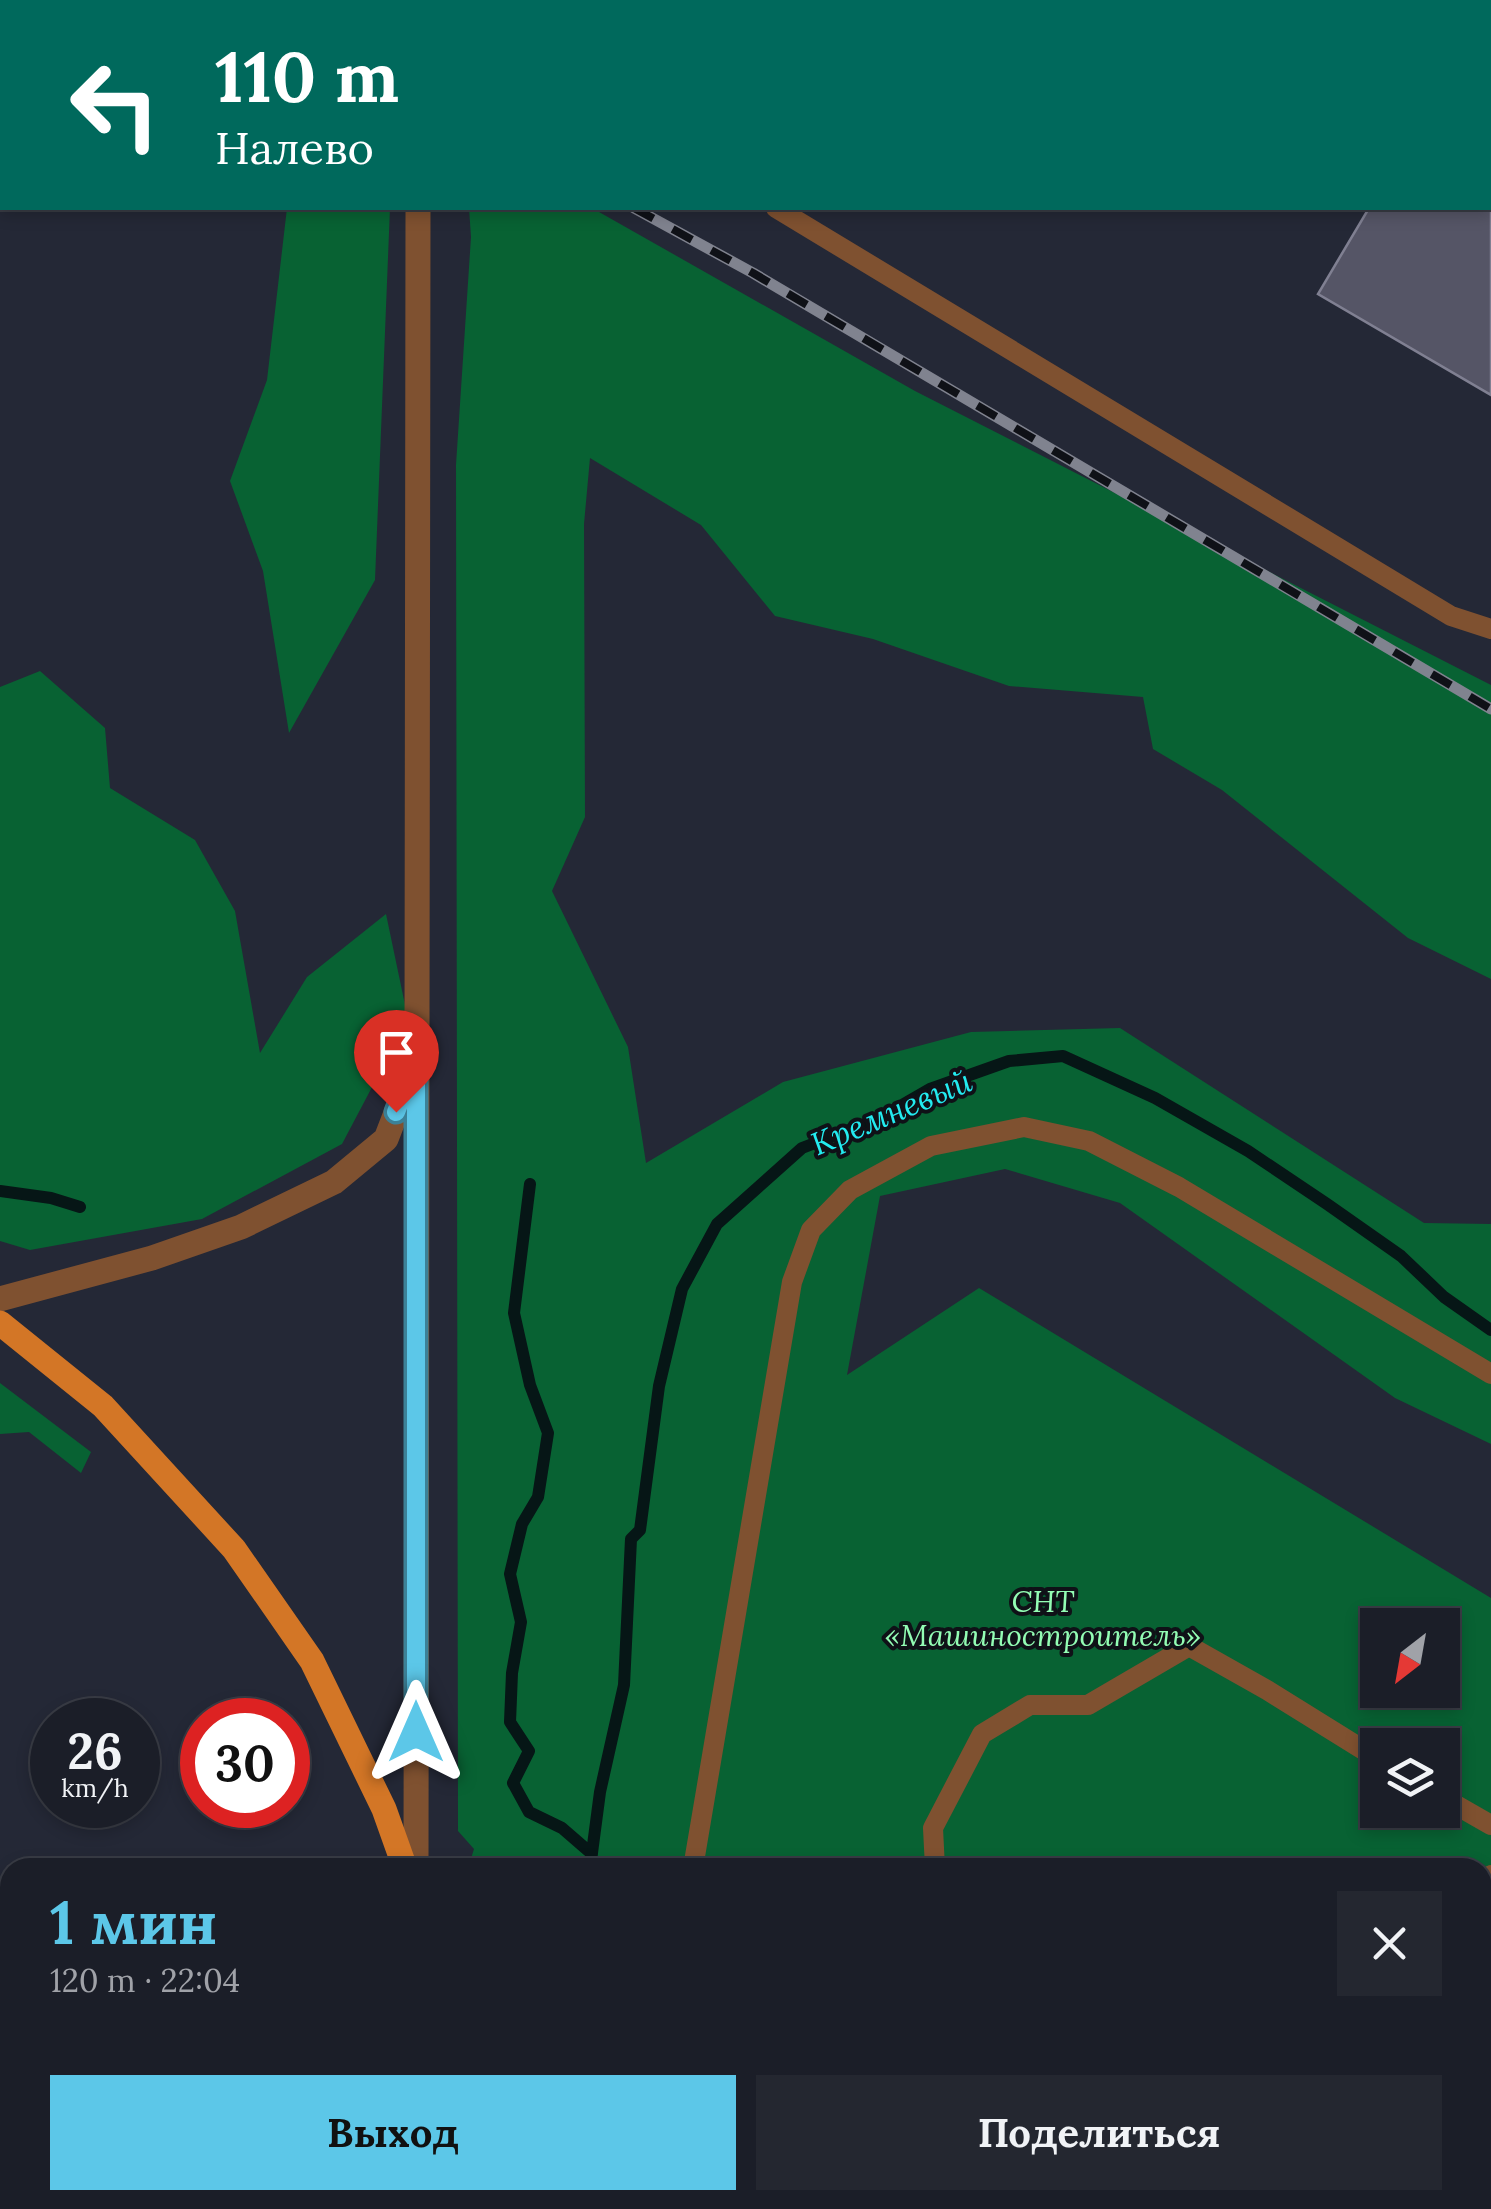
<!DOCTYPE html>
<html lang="ru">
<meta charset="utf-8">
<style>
:root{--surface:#1b1e28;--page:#242730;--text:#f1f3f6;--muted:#a0a2a8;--line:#393c45;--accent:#5cc7e8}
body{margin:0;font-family:Lora,serif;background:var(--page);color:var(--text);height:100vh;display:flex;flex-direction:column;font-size:38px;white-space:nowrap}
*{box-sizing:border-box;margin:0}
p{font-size:32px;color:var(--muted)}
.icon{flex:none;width:55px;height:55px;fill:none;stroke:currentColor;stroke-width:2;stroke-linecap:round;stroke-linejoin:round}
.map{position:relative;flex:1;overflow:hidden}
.sheet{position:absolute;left:0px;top:1858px;width:1492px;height:352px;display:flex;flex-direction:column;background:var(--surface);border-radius:30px 30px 0 0;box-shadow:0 5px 15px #0003,0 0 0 2px var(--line)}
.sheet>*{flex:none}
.guide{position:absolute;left:0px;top:0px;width:1492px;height:210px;box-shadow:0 5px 15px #0003,0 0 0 2px var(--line);background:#00695c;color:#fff;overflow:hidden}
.needle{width:65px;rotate:211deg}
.controls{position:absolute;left:1360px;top:1608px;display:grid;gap:20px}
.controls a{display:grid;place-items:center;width:100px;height:100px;border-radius:0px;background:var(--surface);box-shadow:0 5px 15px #0003,0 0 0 2px var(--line);font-size:50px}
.speed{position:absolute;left:30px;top:1698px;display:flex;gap:20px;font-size:50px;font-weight:700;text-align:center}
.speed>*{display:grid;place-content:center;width:130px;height:130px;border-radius:50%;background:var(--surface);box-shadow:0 5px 15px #0003,0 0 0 2px var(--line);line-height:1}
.speed small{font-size:25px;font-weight:400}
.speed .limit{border:15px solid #d22;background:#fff;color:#111}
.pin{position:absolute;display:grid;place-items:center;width:85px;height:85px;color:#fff;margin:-102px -42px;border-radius:50% 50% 50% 0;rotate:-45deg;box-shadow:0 0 10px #0007}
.pin .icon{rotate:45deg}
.me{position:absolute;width:110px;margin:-55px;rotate:0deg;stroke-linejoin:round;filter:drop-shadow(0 0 8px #0008)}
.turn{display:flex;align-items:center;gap:35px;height:210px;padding:0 50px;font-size:45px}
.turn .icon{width:130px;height:130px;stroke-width:2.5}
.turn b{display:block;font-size:70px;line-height:85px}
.round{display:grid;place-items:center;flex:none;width:105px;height:105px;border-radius:0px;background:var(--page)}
.summary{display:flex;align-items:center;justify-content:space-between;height:170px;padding:0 50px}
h1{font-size:60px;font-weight:700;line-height:75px;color:var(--accent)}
.cta{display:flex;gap:20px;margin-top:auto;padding:20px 50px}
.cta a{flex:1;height:115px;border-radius:0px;background:var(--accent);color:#111;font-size:40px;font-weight:700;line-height:115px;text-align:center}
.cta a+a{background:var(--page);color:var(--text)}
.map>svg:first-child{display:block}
.green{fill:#086233;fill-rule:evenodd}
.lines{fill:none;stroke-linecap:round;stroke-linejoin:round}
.stream{stroke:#061616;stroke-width:12}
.building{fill:#556;stroke:#808092;stroke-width:2.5}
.service{stroke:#7f5130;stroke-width:20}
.minor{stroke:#7f5130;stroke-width:25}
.primary{stroke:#d37626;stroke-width:25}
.rail-casing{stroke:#80838f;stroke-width:11}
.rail{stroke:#0f1117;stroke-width:8;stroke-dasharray:22;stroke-linecap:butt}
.route-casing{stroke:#3c8197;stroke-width:25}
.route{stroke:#5cc7e8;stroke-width:18}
.labels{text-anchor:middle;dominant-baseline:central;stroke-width:8;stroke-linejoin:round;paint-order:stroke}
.park-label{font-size:30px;font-style:italic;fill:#93fdb4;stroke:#0f1117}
.water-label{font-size:32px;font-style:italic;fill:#23ebf0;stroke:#0f1117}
</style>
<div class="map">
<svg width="1491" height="2209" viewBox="0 0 1491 2209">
<rect width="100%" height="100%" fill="#242836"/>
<path class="green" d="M 0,0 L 395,0 L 2,2 L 0,57 Z
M 287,208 L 390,208 L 375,580 L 289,733 L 263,571 L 230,481 L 267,380 Z
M 469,208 L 592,208 L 915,391 L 1491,685 L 1491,979 L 1408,938 L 1222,790 L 1153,749 L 1143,697 L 1009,686 L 873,639 L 775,616 L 701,525 L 590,458 L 584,524 L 585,817 L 552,891 L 628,1047 L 646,1163 L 783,1082 L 971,1032 L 1120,1028 L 1424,1223 L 1491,1224 L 1491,1444 L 1395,1398 L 1120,1203 L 1005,1169 L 880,1196 L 847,1375 L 979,1288 L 1491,1598 L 1491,2209 L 462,2209 L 462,2200 L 1482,2200 L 1482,1868 L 468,1868 L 474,1849 L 458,1831 L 456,465 L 471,237 ZM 1378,1625 L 1442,1625 L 1442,1690 L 1378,1690 ZM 1378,1745 L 1442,1745 L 1442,1810 L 1378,1810 Z
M 40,671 L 105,728 L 110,788 L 195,840 L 235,911 L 260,1053 L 307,977 L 386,914 L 408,1019 L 342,1144 L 202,1219 L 30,1250 L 0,1241 L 0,687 Z
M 0,1383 L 91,1452 L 81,1473 L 29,1432 L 0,1434 Z"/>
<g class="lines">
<path class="stream" d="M 530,1184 L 514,1313 L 530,1385 L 548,1433 L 538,1497 L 522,1524 L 510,1574 L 521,1622 L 512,1673 L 510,1722 L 529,1751 L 513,1783 L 529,1812 L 562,1828 L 592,1854
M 0,1191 L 51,1198 L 80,1207
M 590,1868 L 600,1792 L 624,1685 L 631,1539 L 640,1530 L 659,1386 L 682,1289 L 717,1224 L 802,1148 L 878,1119 L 930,1089 L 1009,1061 L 1063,1056 L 1155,1098 L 1248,1151 L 1327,1204 L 1401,1256 L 1444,1297 L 1491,1330
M 567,2209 L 570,2200"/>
</g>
<path class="building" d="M 1491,135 L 1491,395 L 1318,294 L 1369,208 L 1490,208 Z"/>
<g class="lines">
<path class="service" d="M 520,0 L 522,2
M 776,208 L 1451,616 L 1491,629
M 1442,1797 L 1491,1825
M 693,1868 L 792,1282 L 811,1230 L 850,1190 L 931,1146 L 1024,1127 L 1089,1141 L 1179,1187 L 1491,1374
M 935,1868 L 933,1828 L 982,1734 L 1030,1705 L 1088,1705 L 1189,1646 L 1267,1690 L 1378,1759
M 1482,1889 L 1491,1875
M 1482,1927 L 1491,1940
M 636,2209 L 637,2200
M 914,2209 L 915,2200"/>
<path class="minor" d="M 418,0 L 418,2
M 0,1299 L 152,1258 L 241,1227 L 334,1182 L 386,1139 L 411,1074
M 416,1868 L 418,208"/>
<path class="primary" d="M 0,1323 L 103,1406 L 234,1549 L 312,1661 L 384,1809 L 405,1868
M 416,2209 L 416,2200"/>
<defs>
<path id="rail" d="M 171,0 L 178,2
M 634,208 L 753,273 L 1491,709"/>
</defs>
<use href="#rail" class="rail-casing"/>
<use href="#rail" class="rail"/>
</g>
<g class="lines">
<defs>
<path id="route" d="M 396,1112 L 416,1060 L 416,1732"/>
</defs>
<use href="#route" class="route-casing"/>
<use href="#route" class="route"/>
</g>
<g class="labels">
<g class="park-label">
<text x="1043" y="1601">СНТ<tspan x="1043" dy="34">«Машиностроитель»</tspan></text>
</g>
<g class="water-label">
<text transform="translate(891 1112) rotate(-23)">Кремневый</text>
</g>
</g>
</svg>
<div class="controls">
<a><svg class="needle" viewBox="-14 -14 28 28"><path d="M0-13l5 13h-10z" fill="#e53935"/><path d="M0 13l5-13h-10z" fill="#a0a2a8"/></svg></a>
<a><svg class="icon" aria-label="layers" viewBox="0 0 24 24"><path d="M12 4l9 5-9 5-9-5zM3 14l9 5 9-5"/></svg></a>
</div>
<div class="speed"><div>26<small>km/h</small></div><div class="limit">30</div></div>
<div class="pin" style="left:396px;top:1112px;background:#d93025"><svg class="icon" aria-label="arrive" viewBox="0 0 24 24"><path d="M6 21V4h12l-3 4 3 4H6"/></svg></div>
<svg class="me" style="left:416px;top:1732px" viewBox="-20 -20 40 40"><path d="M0-17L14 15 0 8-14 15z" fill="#5cc7e8" stroke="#fff" stroke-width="4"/></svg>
<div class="guide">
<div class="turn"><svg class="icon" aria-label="left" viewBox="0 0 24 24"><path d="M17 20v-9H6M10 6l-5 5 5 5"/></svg><div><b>110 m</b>Налево</div></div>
</div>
<section class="sheet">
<div class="summary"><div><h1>1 мин</h1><p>120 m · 22:04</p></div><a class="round"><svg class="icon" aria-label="close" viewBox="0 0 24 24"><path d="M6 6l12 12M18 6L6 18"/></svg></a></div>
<div class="cta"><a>Выход</a><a>Поделиться</a></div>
</section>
</div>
